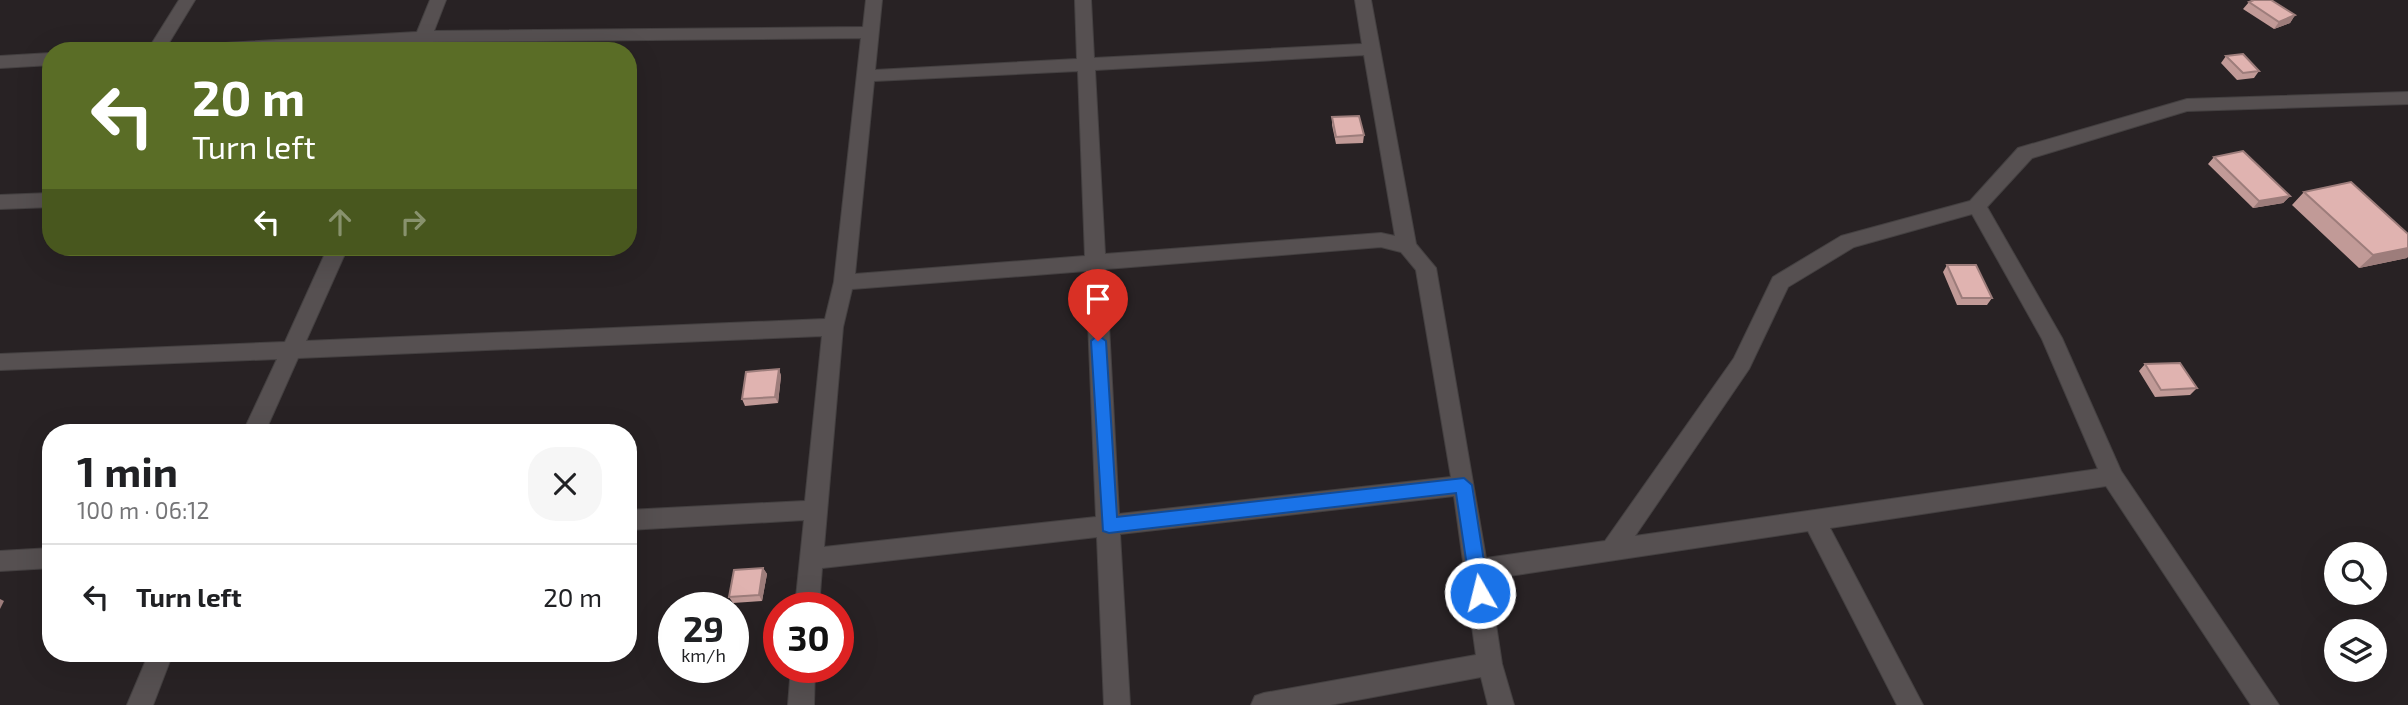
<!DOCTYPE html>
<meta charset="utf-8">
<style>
:root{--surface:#fff;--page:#f6f6f6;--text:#202124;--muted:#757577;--line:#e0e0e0}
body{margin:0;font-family:"Exo 2",sans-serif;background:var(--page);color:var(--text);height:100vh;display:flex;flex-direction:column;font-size:26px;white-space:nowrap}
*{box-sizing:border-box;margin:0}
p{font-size:23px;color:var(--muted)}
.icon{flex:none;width:38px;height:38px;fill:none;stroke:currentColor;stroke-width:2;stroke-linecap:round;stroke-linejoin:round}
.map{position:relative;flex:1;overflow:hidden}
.panel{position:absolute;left:42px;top:424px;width:595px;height:238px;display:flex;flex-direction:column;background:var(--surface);border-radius:28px;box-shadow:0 7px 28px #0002}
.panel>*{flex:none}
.hud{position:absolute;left:42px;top:42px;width:595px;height:214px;border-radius:28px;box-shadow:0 7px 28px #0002;background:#5a6d26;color:#fff;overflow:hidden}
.tools{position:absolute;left:2324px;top:542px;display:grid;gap:14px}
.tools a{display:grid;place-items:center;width:63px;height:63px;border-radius:50%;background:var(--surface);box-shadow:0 7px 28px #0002;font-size:35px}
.speed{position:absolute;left:658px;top:592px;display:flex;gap:14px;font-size:35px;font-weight:700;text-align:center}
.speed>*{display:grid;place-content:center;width:91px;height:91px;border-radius:50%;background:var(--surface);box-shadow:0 7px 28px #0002;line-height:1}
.speed small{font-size:18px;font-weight:400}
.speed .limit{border:10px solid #d22;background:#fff;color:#111}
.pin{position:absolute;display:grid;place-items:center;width:60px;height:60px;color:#fff;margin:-72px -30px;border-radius:50% 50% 50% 0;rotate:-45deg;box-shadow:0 0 7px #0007}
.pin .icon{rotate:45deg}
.me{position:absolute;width:77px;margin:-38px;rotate:352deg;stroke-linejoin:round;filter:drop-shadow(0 0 5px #0008)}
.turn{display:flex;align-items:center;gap:24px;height:147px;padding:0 35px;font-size:32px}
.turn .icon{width:91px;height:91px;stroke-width:2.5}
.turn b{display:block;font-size:49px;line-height:60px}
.lanes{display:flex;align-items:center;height:66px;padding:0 35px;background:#0003;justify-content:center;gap:35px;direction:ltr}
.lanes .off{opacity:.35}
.round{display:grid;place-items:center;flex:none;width:74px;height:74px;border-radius:28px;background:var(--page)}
.summary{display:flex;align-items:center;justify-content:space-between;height:119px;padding:0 35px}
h1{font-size:42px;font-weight:700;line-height:52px}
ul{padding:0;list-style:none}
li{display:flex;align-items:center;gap:21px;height:105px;padding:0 35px;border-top:2px solid var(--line)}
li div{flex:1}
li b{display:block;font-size:26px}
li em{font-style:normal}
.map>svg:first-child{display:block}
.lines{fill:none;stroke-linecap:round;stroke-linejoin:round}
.minor-casing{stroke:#444041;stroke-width:2}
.minor{fill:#565051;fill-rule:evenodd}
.wall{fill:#c19a97}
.shaded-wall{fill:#9d7d7b}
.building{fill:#e0b3b0;stroke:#9d7d7b;stroke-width:2}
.route{fill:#1a73e8;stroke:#114b97;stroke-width:2}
</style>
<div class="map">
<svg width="2408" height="705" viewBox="0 0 2408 705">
<rect width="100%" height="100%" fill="#282224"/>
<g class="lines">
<defs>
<path id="minor" d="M 179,0 L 195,0 L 164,51 L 147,51 Z
M 430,0 L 446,0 L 434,31 L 863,27 L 866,0 L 882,0 L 875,70 L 1077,59 L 1075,0 L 1091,0 L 1094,58 L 1362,44 L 1355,0 L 1371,0 L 1416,244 L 1436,268 L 1486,558 L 1605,541 L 1734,358 L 1773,277 L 1841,236 L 1970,201 L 2018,148 L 2187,99 L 2408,92 L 2408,104 L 2187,111 L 2032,158 L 1987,207 L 2062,338 L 2121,471 L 2279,705 L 2251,705 L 2106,486 L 1830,528 L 1923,705 L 1897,705 L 1808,531 L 1489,579 L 1502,664 L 1514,705 L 1488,705 L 1481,677 L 1330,705 L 1251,705 L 1255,696 L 1264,693 L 1476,655 L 1454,496 L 1120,534 L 1130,705 L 1104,705 L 1097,537 L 822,568 L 819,607 L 795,607 L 804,520 L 628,530 L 628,510 L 805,501 L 822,336 L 298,358 L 265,432 L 243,432 L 277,359 L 0,370 L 0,354 L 285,342 L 328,247 L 348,247 L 306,341 L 825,319 L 834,282 L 861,38 L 429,42 L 425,51 L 413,51 L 412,43 L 287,51 L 183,51 L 191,45 L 417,32 ZM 1364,55 L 1395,236 L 1381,233 L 1105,254 L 1095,70 ZM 1078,71 L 1085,256 L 855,274 L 874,81 ZM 1972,214 L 2042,339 L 2098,469 L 1635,536 L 1749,369 L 1788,287 L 1854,247 ZM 1381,247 L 1401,252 L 1416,270 L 1451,477 L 1119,514 L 1106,269 ZM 1086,271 L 1096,517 L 824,547 L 843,327 L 852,289 Z
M 51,53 L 51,65 L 0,68 L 0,56 Z
M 51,193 L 51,207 L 0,209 L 0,195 Z
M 51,548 L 51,568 L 0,571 L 0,551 Z
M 149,653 L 173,653 L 153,705 L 127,705 Z
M 791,667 L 815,667 L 814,705 L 788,705 Z"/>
</defs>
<use href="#minor" class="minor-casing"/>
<use href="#minor" class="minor"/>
</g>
<path class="wall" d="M 2249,2 L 2295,15 L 2290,23 L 2274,29 L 2243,9 Z
M 2226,56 L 2259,71 L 2254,78 L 2237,80 L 2221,63 Z
M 1332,117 L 1364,135 L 1363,143 L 1336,144 L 1332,125 Z
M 2214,157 L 2290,196 L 2283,203 L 2253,208 L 2208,164 Z
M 2304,192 L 2407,258 L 2359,268 L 2292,205 Z
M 1947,265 L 1992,298 L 1987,305 L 1957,305 L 1943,272 Z
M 2145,364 L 2197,388 L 2190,395 L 2155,397 L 2139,371 Z
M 779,369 L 781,376 L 778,403 L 745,406 L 742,399 Z
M 763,568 L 767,574 L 762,601 L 733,603 L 729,597 Z"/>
<path class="shaded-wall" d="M 2295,15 L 2290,23 L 2274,29 L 2279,22 Z
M 2290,196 L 2283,203 L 2253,208 L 2259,201 Z
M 2408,248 L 2408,257 L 2407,258 L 2359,268 L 2373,255 Z
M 779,369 L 781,376 L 778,403 L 775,397 Z
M 763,568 L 767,574 L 762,601 L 759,595 Z
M 0,599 L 4,601 L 0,609 Z"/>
<path class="building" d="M 2254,0 L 2271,0 L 2295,15 L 2279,22 L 2249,2 Z
M 2243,54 L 2259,71 L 2243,73 L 2226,56 Z
M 1359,116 L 1364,135 L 1336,137 L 1332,117 Z
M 2243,151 L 2290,196 L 2259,201 L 2214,157 Z
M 2351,182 L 2408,234 L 2408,248 L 2373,255 L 2304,192 Z
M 1947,265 L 1976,265 L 1992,298 L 1962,298 Z
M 2180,363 L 2197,388 L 2161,390 L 2145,364 Z
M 779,369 L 775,397 L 742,399 L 746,372 Z
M 763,568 L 759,595 L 729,597 L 734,570 Z"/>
<path class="route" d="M 1098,335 L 1106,341 L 1117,517 L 1464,478 L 1472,485 L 1489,593 L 1486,599 L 1473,599 L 1471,593 L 1456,493 L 1109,533 L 1103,531 L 1091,341 Z"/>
</svg>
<div class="tools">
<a><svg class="icon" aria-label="search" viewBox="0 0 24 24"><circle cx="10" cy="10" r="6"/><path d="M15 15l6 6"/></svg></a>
<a><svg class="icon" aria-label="layers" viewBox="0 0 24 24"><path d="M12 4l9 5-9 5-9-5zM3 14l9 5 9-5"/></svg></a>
</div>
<div class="speed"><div>29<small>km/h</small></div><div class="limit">30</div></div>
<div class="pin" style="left:1098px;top:341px;background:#d93025"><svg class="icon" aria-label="arrive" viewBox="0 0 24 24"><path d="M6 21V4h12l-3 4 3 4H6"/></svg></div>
<svg class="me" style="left:1480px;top:593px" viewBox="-20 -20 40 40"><circle r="17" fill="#1a73e8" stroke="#fff" stroke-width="3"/><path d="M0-11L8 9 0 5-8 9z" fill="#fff"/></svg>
<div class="hud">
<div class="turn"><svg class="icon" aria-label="left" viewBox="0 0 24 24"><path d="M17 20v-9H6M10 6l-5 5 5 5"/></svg><div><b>20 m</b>Turn left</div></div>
<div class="lanes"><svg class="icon" aria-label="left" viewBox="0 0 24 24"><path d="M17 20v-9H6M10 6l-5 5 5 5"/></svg><svg class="icon off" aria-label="ahead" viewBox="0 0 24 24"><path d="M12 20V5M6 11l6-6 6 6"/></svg><svg class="icon off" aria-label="right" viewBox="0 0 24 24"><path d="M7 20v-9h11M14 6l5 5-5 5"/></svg></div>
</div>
<section class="panel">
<div class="summary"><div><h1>1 min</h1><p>100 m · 06:12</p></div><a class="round"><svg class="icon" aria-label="close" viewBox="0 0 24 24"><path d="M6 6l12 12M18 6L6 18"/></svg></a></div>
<ul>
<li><svg class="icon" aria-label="left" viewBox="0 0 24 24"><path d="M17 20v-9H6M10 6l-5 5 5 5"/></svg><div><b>Turn left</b></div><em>20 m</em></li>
</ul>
</section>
</div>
